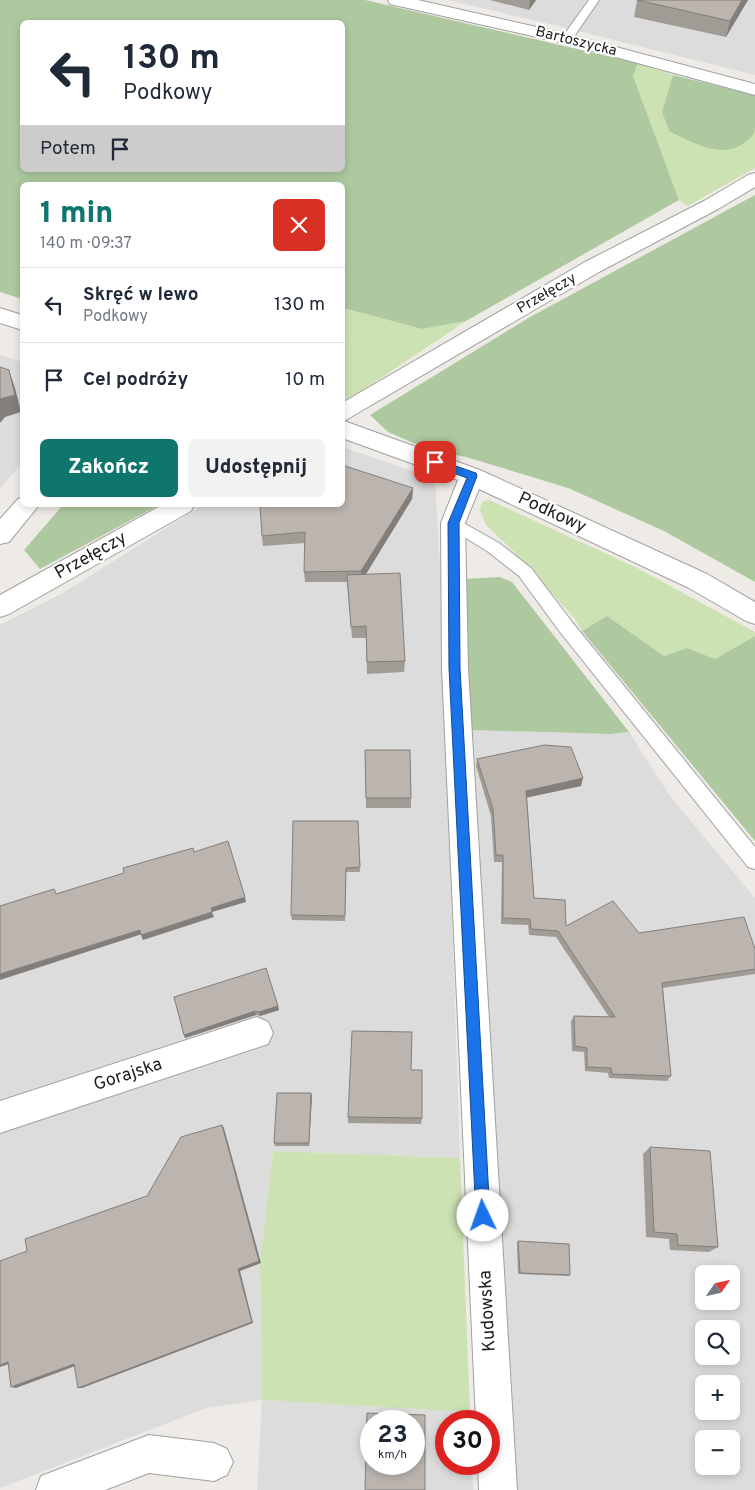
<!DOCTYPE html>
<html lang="pl">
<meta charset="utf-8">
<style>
:root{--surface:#fff;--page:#f2f2f3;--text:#1f2937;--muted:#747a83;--line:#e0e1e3;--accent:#0f766e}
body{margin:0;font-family:Overpass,sans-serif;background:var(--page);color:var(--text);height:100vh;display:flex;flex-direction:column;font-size:19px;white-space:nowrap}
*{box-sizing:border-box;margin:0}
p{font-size:16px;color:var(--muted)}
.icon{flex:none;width:28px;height:28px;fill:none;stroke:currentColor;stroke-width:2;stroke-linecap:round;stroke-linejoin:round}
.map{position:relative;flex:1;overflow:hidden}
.details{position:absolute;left:20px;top:182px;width:325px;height:325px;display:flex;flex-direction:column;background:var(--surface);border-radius:8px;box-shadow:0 2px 8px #0003}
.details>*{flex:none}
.guide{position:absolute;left:20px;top:20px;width:325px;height:152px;border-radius:8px;box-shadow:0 2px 8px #0003;background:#fff;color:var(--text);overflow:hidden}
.needle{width:32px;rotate:56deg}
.fabs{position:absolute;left:695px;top:1265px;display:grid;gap:10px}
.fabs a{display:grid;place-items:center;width:45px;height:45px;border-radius:8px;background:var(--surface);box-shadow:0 2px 8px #0003;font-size:25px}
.speed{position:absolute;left:360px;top:1410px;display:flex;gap:10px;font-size:25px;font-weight:700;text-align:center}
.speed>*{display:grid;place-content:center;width:65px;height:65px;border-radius:50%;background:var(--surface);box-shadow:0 2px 8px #0003;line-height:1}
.speed small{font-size:12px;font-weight:400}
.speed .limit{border:8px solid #d22;background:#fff;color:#111}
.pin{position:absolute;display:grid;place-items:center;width:42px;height:42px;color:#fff;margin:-21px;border-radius:10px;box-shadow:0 2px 8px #0006}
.me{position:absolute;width:55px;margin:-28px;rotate:357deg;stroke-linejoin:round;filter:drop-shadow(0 0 4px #0008)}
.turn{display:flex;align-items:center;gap:18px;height:105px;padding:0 20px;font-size:22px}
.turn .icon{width:65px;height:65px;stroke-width:2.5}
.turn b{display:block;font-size:35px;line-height:42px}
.then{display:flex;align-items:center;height:48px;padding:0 20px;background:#0003;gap:10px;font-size:19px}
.round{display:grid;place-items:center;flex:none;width:52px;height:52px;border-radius:8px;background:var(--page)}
.headline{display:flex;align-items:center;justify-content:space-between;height:85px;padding:0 20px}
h1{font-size:30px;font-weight:800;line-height:38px;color:var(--accent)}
.button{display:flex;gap:10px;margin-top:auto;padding:10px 20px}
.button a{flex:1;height:58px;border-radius:8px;background:var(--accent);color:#fff;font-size:20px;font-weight:800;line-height:58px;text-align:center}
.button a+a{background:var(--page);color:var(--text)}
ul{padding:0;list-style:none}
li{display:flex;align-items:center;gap:15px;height:75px;padding:0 20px;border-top:1px solid var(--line)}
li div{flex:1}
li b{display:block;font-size:19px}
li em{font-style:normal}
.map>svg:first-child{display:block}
.residential{fill:#dddcdc;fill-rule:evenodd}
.grass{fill:#cce2b2}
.forest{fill:#aec9a0;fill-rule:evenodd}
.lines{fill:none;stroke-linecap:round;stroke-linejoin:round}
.lane-casing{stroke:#a0a0a0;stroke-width:2}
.street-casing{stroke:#a0a0a0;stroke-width:2}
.lane{fill:#fff;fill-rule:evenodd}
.street{fill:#fff;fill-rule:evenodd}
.wall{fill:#a19b96}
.shaded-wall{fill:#837e7a}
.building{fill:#bbb4af;stroke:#837e7a;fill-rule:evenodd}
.route{fill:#1a73e8;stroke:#114b97}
.labels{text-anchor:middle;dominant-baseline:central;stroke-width:4.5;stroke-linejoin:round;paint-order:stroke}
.far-street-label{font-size:15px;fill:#1f1f1f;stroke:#fff}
.street-label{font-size:18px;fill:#1f1f1f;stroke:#fff}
</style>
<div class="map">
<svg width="755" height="1490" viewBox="0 0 755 1490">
<rect width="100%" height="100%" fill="#eeebe6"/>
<path class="residential" d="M 447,0 L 755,0 L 755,75 L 550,24 Z
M 0,355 L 22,362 L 22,463 L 0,489 Z
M 343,447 L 435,479 L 441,581 L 460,1158 L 273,1151 L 260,1261 L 262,1400 L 470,1412 L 470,1421 L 446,1421 L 446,1464 L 472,1464 L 473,1490 L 257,1490 L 262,1400 L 206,1408 L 0,1488 L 0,625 L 61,594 L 203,505 L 342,505 ZM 371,1421 L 414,1421 L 414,1464 L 371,1464 Z
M 469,730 L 610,734 L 629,732 L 670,796 L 755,898 L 755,1490 L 516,1490 ZM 704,1274 L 731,1274 L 731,1301 L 704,1301 ZM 704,1329 L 731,1329 L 731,1356 L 704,1356 ZM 704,1384 L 731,1384 L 731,1411 L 704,1411 ZM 704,1439 L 731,1439 L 731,1466 L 704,1466 Z"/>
<path class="grass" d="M 638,63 L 673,75 L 662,112 L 669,131 L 751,137 L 755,131 L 755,168 L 688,206 L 679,200 L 633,76 Z
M 342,308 L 422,329 L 466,321 L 357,394 L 343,400 Z
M 489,500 L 635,567 L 755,632 L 755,636 L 715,659 L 687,648 L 664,656 L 607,616 L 582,631 L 575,619 L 513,551 L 486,525 L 480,510 L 482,502 Z
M 273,1151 L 460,1158 L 470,1412 L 262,1400 L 260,1261 Z"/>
<path class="forest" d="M 0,0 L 365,0 L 638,63 L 633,76 L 679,200 L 466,321 L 422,329 L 343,308 L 342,185 L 22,185 L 22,299 L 0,292 ZM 342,22 L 342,170 L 22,170 L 22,22 Z
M 673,75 L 755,95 C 755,106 755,119 755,130 C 754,136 749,139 745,142 C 723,161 692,142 669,131 L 662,112 Z
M 755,195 L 755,582 L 664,531 L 568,488 L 466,457 L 427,449 L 388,432 L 370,415 L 530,317 Z
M 63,505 L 159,505 L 40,569 L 24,550 Z
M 500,577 L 512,582 L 629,732 L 610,734 L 469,730 L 463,579 Z
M 607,616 L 664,656 L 687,648 L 715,659 L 755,636 L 755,841 L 582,631 Z"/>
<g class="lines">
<defs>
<path id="lane" d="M 589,0 L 599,0 L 571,41 L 563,41 L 561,39 Z
M 453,517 L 499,543 L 531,568 L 572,622 L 755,847 L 755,869 L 748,867 L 560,632 L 519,576 L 487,551 L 448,527 L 445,523 L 448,519 Z"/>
<path id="street" d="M 388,0 L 418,0 L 567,34 L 755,84 L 755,95 L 564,43 L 390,4 Z
M 755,173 L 755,187 L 718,209 L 599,272 L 344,421 L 480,470 L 707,574 L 755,602 L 755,624 L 746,621 L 689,588 L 479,489 L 465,523 L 468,668 L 517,1490 L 479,1490 L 478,1464 L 489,1464 L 489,1421 L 476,1421 L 442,668 L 441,523 L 458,480 L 342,438 L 342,403 L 585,262 L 704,201 L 748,175 Z
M 0,308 L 22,315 L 22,330 L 0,323 Z
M 22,497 L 22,505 L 39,505 L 9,542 L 0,544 L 0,519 L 18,499 Z
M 162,505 L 194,505 L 191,511 L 9,614 L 0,617 L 0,595 Z
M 257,1017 L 268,1022 L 273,1033 L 268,1044 L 0,1133 L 0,1101 Z
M 149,1435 L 214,1443 L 227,1449 L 233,1462 L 227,1475 L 214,1481 L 149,1473 L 105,1490 L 36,1490 L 41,1476 Z"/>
</defs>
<use href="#lane" class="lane-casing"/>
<use href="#street" class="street-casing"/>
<use href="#lane" class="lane"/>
<use href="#street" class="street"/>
</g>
<path class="wall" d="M 490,0 L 536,0 L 529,10 Z
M 637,0 L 748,0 L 726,37 L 634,17 Z
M 413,488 L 412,499 L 366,574 L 405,661 L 404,672 L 367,674 L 366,638 L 352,638 L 347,582 L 305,582 L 304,572 L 305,543 L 263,546 L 262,536 Z
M 365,750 L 411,798 L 411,808 L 366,808 Z
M 477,759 L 581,786 L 527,797 L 534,898 L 566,926 L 639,933 L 755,949 L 755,974 L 663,988 L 671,1076 L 667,1081 L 609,1078 L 608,1073 L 585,1071 L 584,1052 L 572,1051 L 571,1021 L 574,1016 L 609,1017 L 556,937 L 529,935 L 528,925 L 501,924 L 502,862 L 494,862 L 491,816 L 476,766 Z
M 358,821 L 360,872 L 346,872 L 345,921 L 292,920 L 291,915 Z
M 174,997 L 278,1006 L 279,1010 L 260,1016 L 256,1015 L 185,1038 L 184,1035 Z
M 411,1070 L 422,1118 L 421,1124 L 348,1123 L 348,1117 Z
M 311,1093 L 312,1096 L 309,1146 L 275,1146 L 274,1143 Z
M 650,1147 L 718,1247 L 709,1252 L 670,1250 L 669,1239 L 646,1237 L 643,1154 Z
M 518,1241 L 570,1275 L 568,1276 L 518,1274 L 517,1243 Z"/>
<path class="shaded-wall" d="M 530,0 L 536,0 L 529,10 Z
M 742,0 L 748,0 L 726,37 L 730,21 Z
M 9,370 L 15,388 L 21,412 L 5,417 L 0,423 L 0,399 Z
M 413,488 L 412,499 L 361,582 L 361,571 Z
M 583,778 L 581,786 L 525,798 L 526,791 Z
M 245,897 L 246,902 L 212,912 L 211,908 Z
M 212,912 L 214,917 L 143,940 L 141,935 Z
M 140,930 L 142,934 L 0,980 L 0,974 Z
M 278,1006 L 279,1010 L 260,1016 L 259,1012 Z
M 255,1011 L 256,1015 L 185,1038 L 184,1035 Z
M 311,1093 L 312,1096 L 309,1146 L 309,1143 Z
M 222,1125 L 224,1128 L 261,1263 L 240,1271 L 253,1323 L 82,1388 L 78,1388 L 238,1269 Z
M 8,1362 L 12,1363 L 0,1367 L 0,1365 Z
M 74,1364 L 78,1365 L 16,1388 L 11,1387 Z"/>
<path class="building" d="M 637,0 L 742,0 L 730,21 Z
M 0,367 L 9,370 L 15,395 L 0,399 Z
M 342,465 L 413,488 L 361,571 L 304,572 L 305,532 L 262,536 L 260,505 L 342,505 Z
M 400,573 L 405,661 L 367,662 L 366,626 L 351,627 L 347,575 Z
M 544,745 L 571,747 L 583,778 L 526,791 L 534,898 L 565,900 L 566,926 L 613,901 L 639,933 L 744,917 L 755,949 L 755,969 L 662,983 L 671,1076 L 612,1074 L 611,1068 L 587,1067 L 587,1048 L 575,1046 L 574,1016 L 615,1017 L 558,931 L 531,929 L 530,919 L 503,918 L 503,855 L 496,855 L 493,809 L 477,759 Z
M 365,750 L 410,750 L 411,798 L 366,798 Z
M 293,821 L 358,821 L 360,867 L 346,868 L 345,916 L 291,915 Z
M 228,841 L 245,897 L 211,908 L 212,912 L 141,935 L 140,930 L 0,974 L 0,906 L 54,889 L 56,894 L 124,873 L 123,868 L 193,848 L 194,852 Z
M 266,968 L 278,1006 L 259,1012 L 255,1011 L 184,1035 L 174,997 Z
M 352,1031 L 412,1032 L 411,1070 L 422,1070 L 422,1118 L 348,1117 Z
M 277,1093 L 311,1093 L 309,1143 L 274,1143 Z
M 222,1125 L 259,1261 L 238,1269 L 252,1322 L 78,1388 L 74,1364 L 11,1387 L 8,1362 L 0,1365 L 0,1261 L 27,1251 L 25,1239 L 147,1196 L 181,1137 Z
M 650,1147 L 710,1151 L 718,1247 L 678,1245 L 677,1234 L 654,1232 Z
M 518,1241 L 569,1244 L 570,1275 L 520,1273 Z
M 367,1413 L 425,1415 L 425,1490 L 365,1490 ZM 371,1421 L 414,1421 L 414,1464 L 371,1464 Z"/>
<path class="route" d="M 435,459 L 476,473 L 477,476 L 459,523 L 460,668 L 490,1216 L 488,1221 L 483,1223 L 478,1221 L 476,1216 L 449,668 L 448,523 L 467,478 L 432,465 L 432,460 Z"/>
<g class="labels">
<g class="far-street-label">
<text transform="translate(576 42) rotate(14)">Bartoszycka</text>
<text transform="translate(547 294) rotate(-30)">Przełęczy</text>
</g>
<g class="street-label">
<text transform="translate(552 513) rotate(25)">Podkowy</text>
<text transform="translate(91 556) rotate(-29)">Przełęczy</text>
<text transform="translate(128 1075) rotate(-18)">Gorajska</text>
<text transform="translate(488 1311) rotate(-93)">Kudowska</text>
</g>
</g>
</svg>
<div class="fabs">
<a><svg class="needle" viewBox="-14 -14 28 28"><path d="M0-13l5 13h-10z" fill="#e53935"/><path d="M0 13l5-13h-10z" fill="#747a83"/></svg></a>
<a><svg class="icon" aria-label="search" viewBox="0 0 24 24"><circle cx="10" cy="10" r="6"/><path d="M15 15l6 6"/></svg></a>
<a>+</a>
<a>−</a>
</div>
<div class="speed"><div>23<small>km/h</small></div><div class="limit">30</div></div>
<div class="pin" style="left:435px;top:462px;background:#d93025"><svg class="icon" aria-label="arrive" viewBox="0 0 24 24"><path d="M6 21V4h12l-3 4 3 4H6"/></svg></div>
<svg class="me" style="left:483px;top:1216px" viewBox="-20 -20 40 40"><circle r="19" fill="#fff"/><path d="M0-13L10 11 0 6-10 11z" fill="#1a73e8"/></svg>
<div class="guide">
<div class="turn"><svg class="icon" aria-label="left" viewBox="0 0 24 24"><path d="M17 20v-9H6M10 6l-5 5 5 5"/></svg><div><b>130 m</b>Podkowy</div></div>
<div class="then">Potem<svg class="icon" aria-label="arrive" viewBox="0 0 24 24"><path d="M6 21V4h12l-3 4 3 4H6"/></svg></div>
</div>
<section class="details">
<div class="headline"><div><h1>1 min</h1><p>140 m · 09:37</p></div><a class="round" style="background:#d93025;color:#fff"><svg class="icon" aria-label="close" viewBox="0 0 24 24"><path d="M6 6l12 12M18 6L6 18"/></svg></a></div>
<ul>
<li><svg class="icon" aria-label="left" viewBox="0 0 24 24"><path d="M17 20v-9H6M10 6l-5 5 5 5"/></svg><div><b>Skręć w lewo</b><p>Podkowy</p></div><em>130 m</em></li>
<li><svg class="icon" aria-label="arrive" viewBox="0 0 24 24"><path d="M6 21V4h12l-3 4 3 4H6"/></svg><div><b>Cel podróży</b></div><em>10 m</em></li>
</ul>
<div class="button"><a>Zakończ</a><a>Udostępnij</a></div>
</section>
</div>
